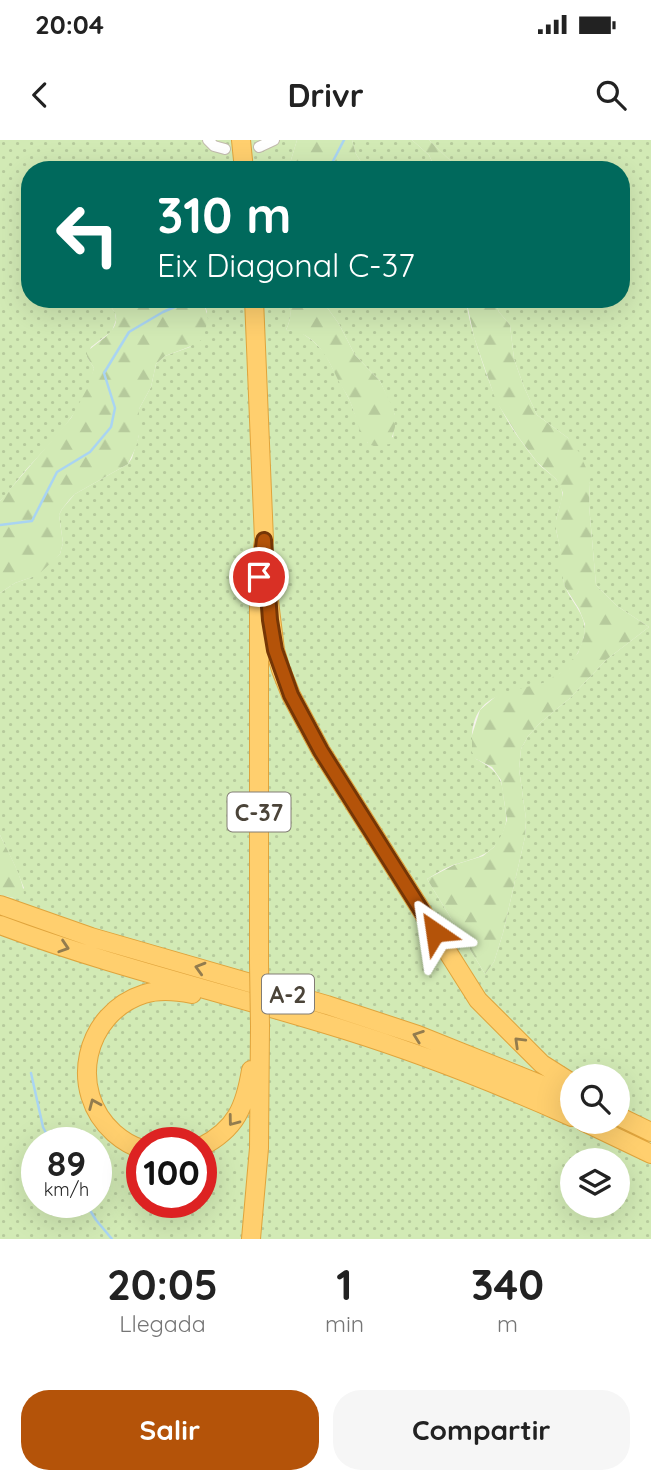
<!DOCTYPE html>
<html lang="es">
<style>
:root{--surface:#fff;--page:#f6f6f6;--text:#222;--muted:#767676;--accent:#b45309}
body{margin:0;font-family:Quicksand,sans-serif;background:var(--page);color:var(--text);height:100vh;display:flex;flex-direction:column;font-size:26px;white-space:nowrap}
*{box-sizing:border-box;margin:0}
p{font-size:23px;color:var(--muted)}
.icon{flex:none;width:38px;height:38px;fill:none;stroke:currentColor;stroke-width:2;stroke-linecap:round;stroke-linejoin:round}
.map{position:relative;height:1099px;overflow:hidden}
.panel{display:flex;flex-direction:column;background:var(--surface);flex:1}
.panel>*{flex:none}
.banner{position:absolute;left:21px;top:21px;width:609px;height:147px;border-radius:28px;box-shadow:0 7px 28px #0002;background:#00695c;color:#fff;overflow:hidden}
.fabs{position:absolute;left:560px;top:924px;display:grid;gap:14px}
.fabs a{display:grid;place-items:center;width:70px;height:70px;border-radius:50%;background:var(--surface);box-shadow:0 7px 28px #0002;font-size:35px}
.speed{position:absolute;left:21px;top:987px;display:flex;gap:14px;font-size:35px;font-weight:700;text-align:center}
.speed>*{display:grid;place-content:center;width:91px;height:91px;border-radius:50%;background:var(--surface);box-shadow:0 7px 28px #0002;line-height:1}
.speed small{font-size:18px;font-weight:400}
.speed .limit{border:10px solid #d22;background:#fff;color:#111}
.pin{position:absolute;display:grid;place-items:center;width:60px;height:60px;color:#fff;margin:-30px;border:4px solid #fff;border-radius:50%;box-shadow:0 2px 7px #0007}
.me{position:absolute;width:77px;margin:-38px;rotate:328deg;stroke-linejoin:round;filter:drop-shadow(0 0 5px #0008)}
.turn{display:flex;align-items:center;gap:24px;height:147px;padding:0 21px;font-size:32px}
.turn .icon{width:91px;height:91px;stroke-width:2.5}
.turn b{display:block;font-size:49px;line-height:60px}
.eta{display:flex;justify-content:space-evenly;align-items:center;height:119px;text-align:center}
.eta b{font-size:42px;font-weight:700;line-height:49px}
.primary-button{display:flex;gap:14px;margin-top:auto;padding:14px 21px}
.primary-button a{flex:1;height:80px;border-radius:28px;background:var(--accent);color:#fff;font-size:28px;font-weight:700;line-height:80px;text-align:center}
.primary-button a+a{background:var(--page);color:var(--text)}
.status{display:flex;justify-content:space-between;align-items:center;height:49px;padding:0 35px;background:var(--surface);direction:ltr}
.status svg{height:19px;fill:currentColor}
header{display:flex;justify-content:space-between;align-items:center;height:91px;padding:0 21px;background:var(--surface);font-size:32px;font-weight:700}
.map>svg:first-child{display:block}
.grass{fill:url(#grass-dots);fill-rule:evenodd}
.forest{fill:url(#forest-firs)}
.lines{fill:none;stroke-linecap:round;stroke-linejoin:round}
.stream{stroke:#a9d4f2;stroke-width:2.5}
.street-casing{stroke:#c2bbae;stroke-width:12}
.highway-casing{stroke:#e0a43c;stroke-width:20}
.street{stroke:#fff;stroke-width:10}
.highway{stroke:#ffcf6e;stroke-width:18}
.highway-bridge-casing{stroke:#e0a43c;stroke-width:20;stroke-linecap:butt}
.highway-bridge{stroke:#ffcf6e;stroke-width:18}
.oneway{stroke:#937c4e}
.route-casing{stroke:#753606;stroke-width:18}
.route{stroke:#b45309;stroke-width:12}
.labels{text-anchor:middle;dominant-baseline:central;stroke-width:6;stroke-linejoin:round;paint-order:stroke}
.shield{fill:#fff;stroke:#817c74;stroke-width:2}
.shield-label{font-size:23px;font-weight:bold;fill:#4b4439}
</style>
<div class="status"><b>20:04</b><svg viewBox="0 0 49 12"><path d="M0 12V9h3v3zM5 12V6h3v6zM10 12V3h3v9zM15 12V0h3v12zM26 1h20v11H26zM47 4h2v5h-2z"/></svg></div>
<header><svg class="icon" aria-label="back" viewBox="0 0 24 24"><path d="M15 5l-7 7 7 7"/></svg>Drivr<svg class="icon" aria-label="search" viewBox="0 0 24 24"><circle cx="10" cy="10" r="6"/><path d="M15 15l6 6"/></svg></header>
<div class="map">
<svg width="651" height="1099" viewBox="0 0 651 1099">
<defs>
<pattern id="grass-dots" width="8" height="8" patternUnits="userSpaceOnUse" patternTransform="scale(1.75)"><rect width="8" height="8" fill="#d2eab5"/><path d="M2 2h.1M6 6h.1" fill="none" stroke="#b6ca9c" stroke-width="1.8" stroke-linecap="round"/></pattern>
<pattern id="forest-firs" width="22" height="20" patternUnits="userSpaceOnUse" patternTransform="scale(1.75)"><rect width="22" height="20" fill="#d2eab5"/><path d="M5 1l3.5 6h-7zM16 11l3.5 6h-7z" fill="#b6ca9c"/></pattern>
</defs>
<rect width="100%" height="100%" fill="#f6f3ec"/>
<path class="grass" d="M 0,0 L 297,0 L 288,30 L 30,30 L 30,159 L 104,159 L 115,172 L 116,180 L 112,191 L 91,207 L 87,217 L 94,228 C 86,269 52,301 25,331 C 16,341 9,352 0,361 Z
M 352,0 L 412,0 L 429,15 L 436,30 L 366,30 L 356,14 Z
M 429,0 L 651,0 L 651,1099 L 0,1099 L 0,755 L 13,758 L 24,748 L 15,726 L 0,695 L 0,453 L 15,443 L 32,437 L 60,414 L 63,403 L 59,375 L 62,369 L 75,354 L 128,324 L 132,318 L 139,295 L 139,269 L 151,247 L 156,224 L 165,216 L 190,207 L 207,172 L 203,159 L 287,159 C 292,171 291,179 286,190 L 299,191 L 313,201 L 324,212 L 350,261 L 361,290 L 368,303 L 393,297 L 395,275 L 380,241 L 355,215 L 339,184 L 321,159 L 466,159 C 468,176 472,190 477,206 C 488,240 497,267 518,297 C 524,305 531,315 537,322 C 544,331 555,335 560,345 C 567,359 555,371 556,386 C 556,394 560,403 561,412 C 562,422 562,432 564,443 C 569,462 589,475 584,496 C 580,517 563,535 544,543 C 514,555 477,549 472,593 C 471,601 475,611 476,619 C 496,630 503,637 504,661 C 505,667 507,676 506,682 C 500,712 481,717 456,724 C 446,727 436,734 427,739 L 485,834 L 494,822 L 503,793 L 525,697 L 526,679 L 519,629 L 521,609 L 528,596 L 540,583 L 570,558 L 606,520 L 649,487 L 617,466 L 596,445 L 589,365 L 590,344 L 568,298 L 537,275 L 524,247 L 514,219 L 510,185 L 499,172 L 494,159 L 621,159 L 621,30 L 460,30 ZM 572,936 L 618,936 L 618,982 L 572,982 ZM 37,1003 L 96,1003 L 96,1062 L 37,1062 ZM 142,1003 L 201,1003 L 201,1062 L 142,1062 ZM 572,1020 L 618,1020 L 618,1066 L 572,1066 Z"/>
<path class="forest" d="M 297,0 L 352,0 L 356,14 L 366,30 L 288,30 Z
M 412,0 L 429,0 L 460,30 L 436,30 L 429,15 Z
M 104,159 L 203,159 L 208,179 L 203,199 L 189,207 L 165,216 L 156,224 L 151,247 L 139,269 L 139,295 L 136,307 L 128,324 L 75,354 L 70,359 L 62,369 L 59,375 L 63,403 L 60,414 L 38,435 L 15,443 L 0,453 L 0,361 L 71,278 L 87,249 L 94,228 L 87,217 L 87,212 C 96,202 122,191 115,173 C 113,168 107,163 104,159 Z
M 287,159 L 321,159 L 339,184 L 355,215 L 380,241 L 392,266 L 395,275 L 395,287 L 390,304 C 383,305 375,308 369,304 C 359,295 356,276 351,264 C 348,255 342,248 338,240 C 327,216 315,192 286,190 C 291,179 292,171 287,159 Z
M 466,159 L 494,159 L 499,172 L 510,185 L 514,219 L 524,247 L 537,275 L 568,298 L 579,312 L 587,330 L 590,344 L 589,365 L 596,445 L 617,466 L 649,487 L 606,520 L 570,558 L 540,583 L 528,596 L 521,609 L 519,629 L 526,679 L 525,697 L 503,793 L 494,822 L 485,834 L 427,739 L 454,725 L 483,716 L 494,707 L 502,694 L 507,680 L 501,640 L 492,627 L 476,619 L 472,612 L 472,595 L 480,570 L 495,557 L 502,553 L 543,543 L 560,533 L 578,513 L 584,497 L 585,484 L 579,469 L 565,447 L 561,430 L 561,413 L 555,384 L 563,353 L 560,346 L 556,339 L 537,322 L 519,298 L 496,261 L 474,197 Z
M 0,695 C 8,712 23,737 24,755 L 19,759 L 0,755 Z"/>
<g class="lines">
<path class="stream" d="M 331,30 L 332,23 L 344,0
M 0,385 L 32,381 L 57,332 L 90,312 L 111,287 L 115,268 L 104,233 L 129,192 L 163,172 L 193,159
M 31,933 L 43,987 L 51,1003
M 85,1062 L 96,1080 L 112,1099"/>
<defs>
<path id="street" d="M 208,0 L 214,6 L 225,9
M 259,7 L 274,0"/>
<path id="highway" d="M 241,0 L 244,30
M 254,159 L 264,400 L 259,437 L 259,823
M 269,461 L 275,510 L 281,530 L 291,555 L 321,611 L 478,860 L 542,924 L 572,943
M 0,765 L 91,797 L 327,865 L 418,895 L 572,957
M 0,785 C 112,827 230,854 345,890 C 422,914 498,944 572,977
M 618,976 L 651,992
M 584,982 L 651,1014
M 201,1007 C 236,989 245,967 251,930
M 142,1009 C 131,1006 122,1000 114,993 C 67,951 84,873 144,854 C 160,849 177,851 192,854
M 251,1099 L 259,1008 L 260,886"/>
</defs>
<use href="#street" class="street-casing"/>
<use href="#highway" class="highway-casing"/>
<use href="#street" class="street"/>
<use href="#highway" class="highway"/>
<defs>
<path id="highway-bridge" d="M 259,823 L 260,886"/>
</defs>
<use href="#highway-bridge" class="highway-bridge-casing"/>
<use href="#highway-bridge" class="highway-bridge"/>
</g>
<defs><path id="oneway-chevron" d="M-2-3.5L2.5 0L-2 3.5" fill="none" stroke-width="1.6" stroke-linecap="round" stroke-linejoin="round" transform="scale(1.75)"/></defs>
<g class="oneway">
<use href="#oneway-chevron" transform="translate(64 807) rotate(18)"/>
<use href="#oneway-chevron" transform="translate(200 828) rotate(-164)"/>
<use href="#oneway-chevron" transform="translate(418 896) rotate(-160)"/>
<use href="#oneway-chevron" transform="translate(519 902) rotate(-136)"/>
<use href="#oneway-chevron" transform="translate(94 964) rotate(-113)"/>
<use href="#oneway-chevron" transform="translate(233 981) rotate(127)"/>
</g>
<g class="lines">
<defs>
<path id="route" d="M 259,437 L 264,400 L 270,480 L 275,510 L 291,555 L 321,611 L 435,792"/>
</defs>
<use href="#route" class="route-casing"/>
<use href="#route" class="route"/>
</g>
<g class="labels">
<g class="shield">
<rect x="227.5" y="652.5" width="63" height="39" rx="5"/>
<rect x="262" y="834.5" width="52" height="39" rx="5"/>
</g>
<g class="shield-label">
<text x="259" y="672">C-37</text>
<text x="288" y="854">A-2</text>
</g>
</g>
</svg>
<div class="fabs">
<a><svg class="icon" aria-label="search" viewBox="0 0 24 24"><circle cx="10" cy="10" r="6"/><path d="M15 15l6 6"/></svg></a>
<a><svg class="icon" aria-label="layers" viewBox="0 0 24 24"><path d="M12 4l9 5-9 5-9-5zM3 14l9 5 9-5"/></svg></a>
</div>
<div class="speed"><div>89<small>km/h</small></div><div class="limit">100</div></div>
<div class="pin" style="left:259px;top:437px;background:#d93025"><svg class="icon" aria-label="arrive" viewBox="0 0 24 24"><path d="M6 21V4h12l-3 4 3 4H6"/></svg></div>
<svg class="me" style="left:435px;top:792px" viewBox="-20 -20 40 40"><path d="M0-17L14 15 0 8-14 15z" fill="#b45309" stroke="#fff" stroke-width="4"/></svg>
<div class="banner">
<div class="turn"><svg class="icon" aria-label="left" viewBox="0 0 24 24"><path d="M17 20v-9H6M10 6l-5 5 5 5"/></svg><div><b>310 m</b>Eix Diagonal C-37</div></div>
</div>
</div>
<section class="panel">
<div class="eta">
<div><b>20:05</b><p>Llegada</p></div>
<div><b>1</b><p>min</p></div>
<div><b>340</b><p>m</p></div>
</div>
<div class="primary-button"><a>Salir</a><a>Compartir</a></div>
</section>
